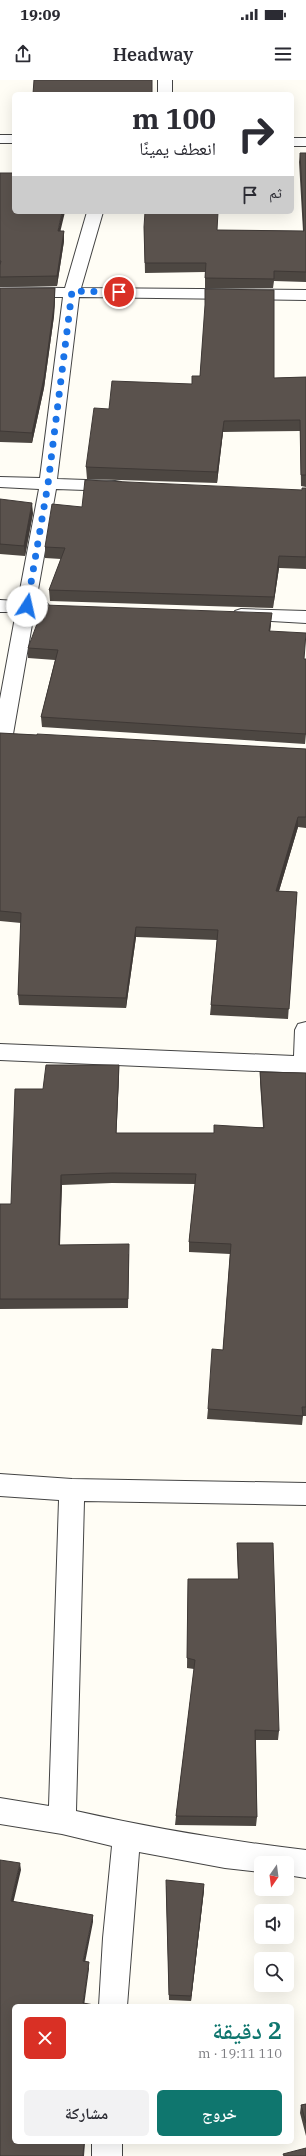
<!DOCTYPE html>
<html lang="ar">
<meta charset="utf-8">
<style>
:root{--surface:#fff;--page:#f2f2f3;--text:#2b2b33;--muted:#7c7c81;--accent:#0f766e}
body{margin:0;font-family:"IBM Plex Serif","Noto Naskh Arabic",serif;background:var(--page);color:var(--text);direction:rtl;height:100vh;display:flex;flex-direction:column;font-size:15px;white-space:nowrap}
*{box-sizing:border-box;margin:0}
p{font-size:13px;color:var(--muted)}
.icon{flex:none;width:22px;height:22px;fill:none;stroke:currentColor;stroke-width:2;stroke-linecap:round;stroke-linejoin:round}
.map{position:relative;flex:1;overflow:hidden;direction:ltr}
.details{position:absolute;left:12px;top:1924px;width:282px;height:140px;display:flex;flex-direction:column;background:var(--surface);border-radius:6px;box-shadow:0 4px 16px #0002;direction:rtl}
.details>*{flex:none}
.hud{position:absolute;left:12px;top:12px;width:282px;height:122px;border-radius:6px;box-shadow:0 4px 16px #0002;direction:rtl;background:#fff;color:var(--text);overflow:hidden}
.needle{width:26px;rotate:194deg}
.controls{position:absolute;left:254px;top:1776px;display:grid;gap:8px}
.controls a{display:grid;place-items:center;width:40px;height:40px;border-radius:6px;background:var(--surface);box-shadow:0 4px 16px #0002;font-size:20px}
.pin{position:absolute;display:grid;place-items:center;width:34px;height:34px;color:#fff;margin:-17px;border:2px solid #fff;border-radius:50%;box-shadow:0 1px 4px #0007}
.me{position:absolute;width:44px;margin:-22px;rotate:10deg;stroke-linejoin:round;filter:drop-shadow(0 0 3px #0008)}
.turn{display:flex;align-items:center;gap:14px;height:84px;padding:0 12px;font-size:18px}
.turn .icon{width:52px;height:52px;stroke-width:2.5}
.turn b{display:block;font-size:28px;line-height:34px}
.then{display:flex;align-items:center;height:38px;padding:0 12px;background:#0003;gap:8px;font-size:15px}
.round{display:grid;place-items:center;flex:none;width:42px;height:42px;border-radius:6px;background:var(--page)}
.overview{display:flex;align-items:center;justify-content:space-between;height:68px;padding:0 12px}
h1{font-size:24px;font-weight:600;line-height:30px;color:var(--accent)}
.cta{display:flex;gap:8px;margin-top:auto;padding:8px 12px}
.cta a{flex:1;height:46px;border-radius:6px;background:var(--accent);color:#fff;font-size:16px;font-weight:600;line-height:46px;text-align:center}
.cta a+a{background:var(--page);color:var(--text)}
.status{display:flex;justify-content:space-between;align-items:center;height:28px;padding:0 20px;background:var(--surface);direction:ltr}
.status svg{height:11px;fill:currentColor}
header{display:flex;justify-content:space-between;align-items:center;height:52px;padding:0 12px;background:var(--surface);font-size:18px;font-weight:600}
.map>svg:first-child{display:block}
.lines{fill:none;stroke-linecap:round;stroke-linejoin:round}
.minor-casing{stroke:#444;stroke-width:2}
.minor{fill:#fff;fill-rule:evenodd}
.wall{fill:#4d4742}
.shaded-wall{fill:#3f3936}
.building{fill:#5a524d;stroke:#3f3936}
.route{stroke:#1a73e8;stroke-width:7;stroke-dasharray:0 12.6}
</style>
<div class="status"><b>19:09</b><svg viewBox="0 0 49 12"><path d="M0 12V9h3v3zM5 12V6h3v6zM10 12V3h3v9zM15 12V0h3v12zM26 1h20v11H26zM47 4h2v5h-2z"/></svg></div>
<header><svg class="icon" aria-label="menu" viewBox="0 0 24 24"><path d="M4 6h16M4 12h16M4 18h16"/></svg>Headway<svg class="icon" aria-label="share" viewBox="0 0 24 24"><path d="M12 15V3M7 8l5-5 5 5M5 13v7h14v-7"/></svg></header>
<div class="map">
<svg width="306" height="2076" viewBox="0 0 306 2076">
<rect width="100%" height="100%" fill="#fffdf5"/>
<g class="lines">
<defs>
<path id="minor" d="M 158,0 L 172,0 L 172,14 L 158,14 Z
M 0,55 L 14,55 L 14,63 L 0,63 Z
M 292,58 L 306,58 L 306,66 L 292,66 Z
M 87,132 L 103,132 L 81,208 L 306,210 L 306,220 L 79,217 L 57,399 L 115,401 L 121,402 L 124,406 L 121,410 L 115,411 L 56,409 L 36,521 L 47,523 L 50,527 L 47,531 L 34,533 L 13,654 L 10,659 L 0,660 L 0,619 L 16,532 L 0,532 L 0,520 L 18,521 L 39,409 L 0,407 L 0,397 L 40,398 L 63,217 L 0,217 L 0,207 L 65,208 Z
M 241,529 L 306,531 L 306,543 L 235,539 L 232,535 L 235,531 Z
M 306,942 L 306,993 L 0,980 L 0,964 L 294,976 L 295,950 L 298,944 Z
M 0,1394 L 72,1399 L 306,1403 L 306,1425 L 84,1421 L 76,1731 C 152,1748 228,1761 306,1770 L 306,1798 L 287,1795 L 287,1783 L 261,1783 L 261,1792 L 225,1788 L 139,1772 L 127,1926 L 99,1926 L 103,1858 L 112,1766 L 62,1754 L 0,1744 L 0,1718 L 49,1726 L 59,1420 L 0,1416 Z
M 92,2062 L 122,2062 L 122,2076 L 92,2076 Z"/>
</defs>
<use href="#minor" class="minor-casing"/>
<use href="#minor" class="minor"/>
</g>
<path class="wall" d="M 300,73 L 306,73 L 306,202 L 274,201 L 273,208 L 205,208 L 205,192 L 145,193 L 144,147 L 217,150 L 303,151 L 299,82 Z
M 0,93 L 61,151 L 64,151 L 64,161 L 57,206 L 0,207 Z
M 0,208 L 55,208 L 55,218 L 54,236 L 44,308 L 32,363 L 0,362 Z
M 205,209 L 274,298 L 306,297 L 306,407 L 301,406 L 300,351 L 223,352 L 217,403 L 87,399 L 86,387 L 109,329 L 192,304 L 192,296 L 200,296 L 205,232 Z
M 306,408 L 306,489 L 279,488 L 273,528 L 50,521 L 49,510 L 61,479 L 45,478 L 45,467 L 82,427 L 302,410 Z
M 0,419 L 33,433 L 25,476 L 0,474 Z
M 271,543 L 270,551 L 304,579 L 306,654 L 305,664 L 42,647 L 41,637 L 55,580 L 28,578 L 28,568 Z
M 0,653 L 306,669 L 306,748 L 298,747 L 279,811 L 297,812 L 288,939 L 210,935 L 211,925 L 217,860 L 136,857 L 126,928 L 19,925 L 18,915 L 21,843 L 0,841 Z
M 119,985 L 119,995 L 116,1053 L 214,1053 L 263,1047 L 260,1002 L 260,992 L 306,993 L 306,1336 L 303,1336 L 302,1345 L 207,1339 L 208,1329 L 223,1270 L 230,1174 L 189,1172 L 189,1162 L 195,1104 L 112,1103 L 62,1105 L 60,1165 L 129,1174 L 128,1228 L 0,1229 L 0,1124 L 11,1124 L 43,1009 Z
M 237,1463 L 279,1651 L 278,1660 L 256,1660 L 257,1737 L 256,1746 L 175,1745 L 176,1736 L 194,1589 L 187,1588 L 188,1499 L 238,1499 L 237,1474 Z
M 166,1806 L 204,1810 L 191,1921 L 169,1920 Z
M 306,2024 L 306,2056 L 300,2033 L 301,2025 Z"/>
<path class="shaded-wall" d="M 62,132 L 65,132 L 58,161 L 58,151 Z
M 64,151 L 64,161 L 57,206 L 57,196 Z
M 55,208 L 55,218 L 54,236 L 44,308 L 32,363 L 32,353 Z
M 224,341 L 223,352 L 217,403 L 217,392 Z
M 32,423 L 33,433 L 25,476 L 24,466 Z
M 279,476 L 279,488 L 273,528 L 274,517 Z
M 272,533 L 271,543 L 269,561 L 269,551 Z
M 298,737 L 298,747 L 276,821 L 276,811 Z
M 136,847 L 136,857 L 126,928 L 126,918 Z
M 119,985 L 119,995 L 116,1063 L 116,1053 Z
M 61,1095 L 62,1105 L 59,1175 L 59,1165 Z
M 20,1783 L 21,1790 L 12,1828 L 11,1821 Z
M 204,1804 L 204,1810 L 191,1921 L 191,1916 Z
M 93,1835 L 93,1842 L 84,1888 L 83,1881 Z
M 89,1882 L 89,1889 L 84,1926 L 83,1923 Z
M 84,2062 L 85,2062 L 84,2076 L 83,2076 Z"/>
<path class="building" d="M 34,0 L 152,0 L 152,14 L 33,14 Z
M 300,73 L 306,73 L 306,192 L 274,191 L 274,199 L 205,198 L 206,183 L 145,183 L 144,147 L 145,132 L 218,132 L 217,150 L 304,151 Z
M 0,93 L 14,93 L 14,132 L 62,132 L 58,151 L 64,151 L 57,196 L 0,197 L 0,185 L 1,181 L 0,181 Z
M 0,208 L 55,208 L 54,226 L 44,298 L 32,353 L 0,351 Z
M 205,209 L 274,210 L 274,298 L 306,297 L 306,395 L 301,395 L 300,340 L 224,341 L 217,392 L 86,387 L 94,328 L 109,329 L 112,301 L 192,304 L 192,296 L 200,296 L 205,225 Z
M 85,400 L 302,410 L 302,408 L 306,408 L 306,477 L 279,476 L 274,517 L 49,510 L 65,468 L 45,467 L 52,424 L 82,427 Z
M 0,419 L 32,423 L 24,466 L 0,464 Z
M 44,525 L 272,533 L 269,551 L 306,553 L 304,579 L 306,579 L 306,654 L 41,637 L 58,570 L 28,568 Z
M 0,653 L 37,655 L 37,654 L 306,669 L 306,737 L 298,737 L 276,811 L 297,812 L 289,929 L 211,925 L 218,850 L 136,847 L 126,918 L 18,915 L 21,833 L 0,831 Z
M 46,985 L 119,985 L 116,1053 L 214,1053 L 214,1045 L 264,1048 L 260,992 L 306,993 L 306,1327 L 302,1327 L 303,1336 L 208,1329 L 212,1269 L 223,1270 L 231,1164 L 189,1162 L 196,1094 L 112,1093 L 61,1095 L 59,1165 L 129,1164 L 128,1219 L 0,1219 L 0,1124 L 11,1124 L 15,1009 L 43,1009 Z
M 237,1463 L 273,1463 L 279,1651 L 255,1650 L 257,1737 L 176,1736 L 195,1580 L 187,1578 L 188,1499 L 239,1499 Z
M 0,1780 L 20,1783 L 11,1821 L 93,1835 L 83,1881 L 89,1882 L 83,1923 L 100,1926 L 14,1926 L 14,2062 L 84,2062 L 83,2076 L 0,2076 Z
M 166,1800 L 204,1804 L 191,1916 L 169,1915 Z
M 306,2024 L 306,2043 L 301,2025 Z
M 306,2068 L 306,2076 L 284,2076 L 283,2074 Z"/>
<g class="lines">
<path class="route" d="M 27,526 L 48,404 L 72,211 L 119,212"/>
</g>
</svg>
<div class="controls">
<a><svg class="needle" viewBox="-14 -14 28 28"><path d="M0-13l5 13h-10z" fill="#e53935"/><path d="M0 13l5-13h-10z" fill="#7c7c81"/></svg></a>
<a><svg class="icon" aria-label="sound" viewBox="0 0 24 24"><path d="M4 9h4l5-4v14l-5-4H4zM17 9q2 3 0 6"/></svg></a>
<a><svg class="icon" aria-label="search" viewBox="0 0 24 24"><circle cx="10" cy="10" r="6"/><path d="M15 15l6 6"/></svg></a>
</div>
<div class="pin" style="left:119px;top:212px;background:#d93025"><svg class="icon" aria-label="arrive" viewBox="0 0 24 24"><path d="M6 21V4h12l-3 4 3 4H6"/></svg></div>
<svg class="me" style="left:27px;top:526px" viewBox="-20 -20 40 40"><circle r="19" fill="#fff"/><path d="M0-13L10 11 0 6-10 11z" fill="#1a73e8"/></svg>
<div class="hud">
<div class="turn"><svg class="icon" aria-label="right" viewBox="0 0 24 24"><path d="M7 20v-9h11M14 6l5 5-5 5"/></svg><div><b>100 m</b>انعطف يمينًا</div></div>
<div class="then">ثم<svg class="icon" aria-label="arrive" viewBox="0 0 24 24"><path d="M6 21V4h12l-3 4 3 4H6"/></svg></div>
</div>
<section class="details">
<div class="overview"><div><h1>2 دقيقة</h1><p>110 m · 19:11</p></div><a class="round" style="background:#d93025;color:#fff"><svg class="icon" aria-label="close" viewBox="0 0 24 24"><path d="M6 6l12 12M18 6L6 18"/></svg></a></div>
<div class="cta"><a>خروج</a><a>مشاركة</a></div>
</section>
</div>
